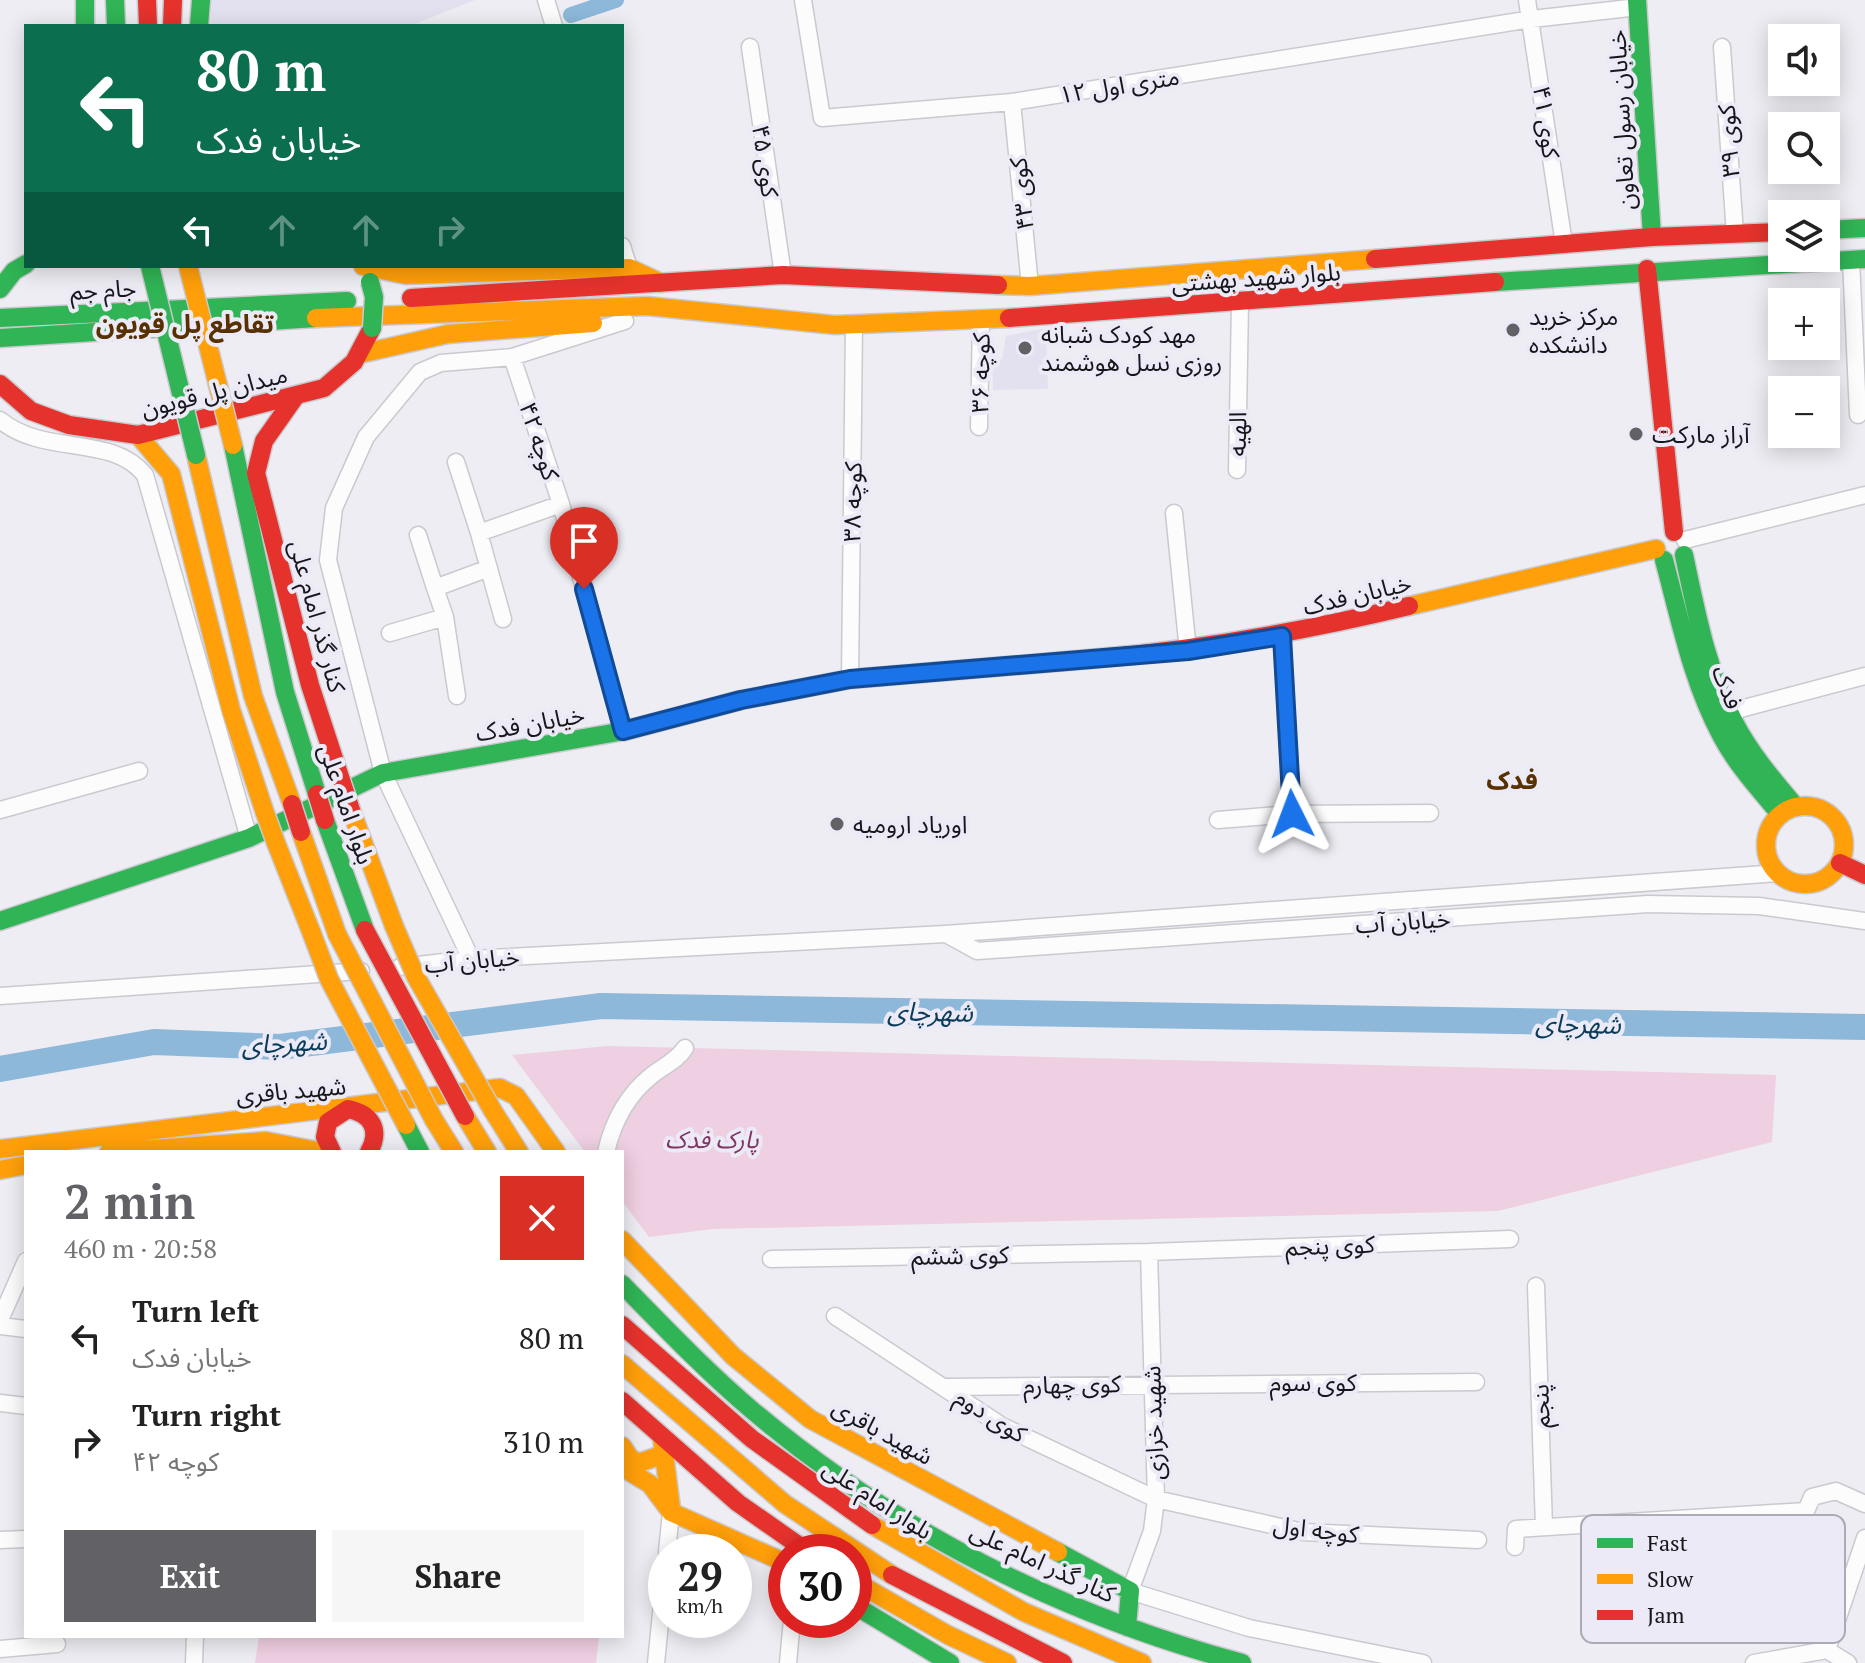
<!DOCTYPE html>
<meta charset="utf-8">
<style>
:root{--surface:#fff;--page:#f6f6f6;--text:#222;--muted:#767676;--accent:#626166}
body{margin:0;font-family:"PT Serif","Noto Sans Arabic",serif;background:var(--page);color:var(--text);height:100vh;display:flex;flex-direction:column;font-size:30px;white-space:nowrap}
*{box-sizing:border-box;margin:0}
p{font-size:26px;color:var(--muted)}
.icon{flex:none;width:44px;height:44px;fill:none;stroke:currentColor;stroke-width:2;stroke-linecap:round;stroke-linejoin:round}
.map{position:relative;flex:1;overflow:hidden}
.panel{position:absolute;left:24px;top:1150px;width:600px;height:488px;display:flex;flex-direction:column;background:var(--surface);border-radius:0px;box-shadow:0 4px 20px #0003}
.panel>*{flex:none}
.top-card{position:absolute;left:24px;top:24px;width:600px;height:244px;border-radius:0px;box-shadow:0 4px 20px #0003;background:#0b6e4f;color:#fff;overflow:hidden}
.buttons{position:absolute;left:1768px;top:24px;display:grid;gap:16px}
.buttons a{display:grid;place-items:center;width:72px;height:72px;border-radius:0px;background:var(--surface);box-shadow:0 4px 20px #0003;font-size:40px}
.speed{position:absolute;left:648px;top:1534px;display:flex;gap:16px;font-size:40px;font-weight:700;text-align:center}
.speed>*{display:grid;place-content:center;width:104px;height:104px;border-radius:50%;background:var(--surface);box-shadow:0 4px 20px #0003;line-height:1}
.speed small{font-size:20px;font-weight:400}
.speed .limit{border:12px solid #d22;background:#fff;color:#111}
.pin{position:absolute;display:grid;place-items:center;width:68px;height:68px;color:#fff;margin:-82px -34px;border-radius:50% 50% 50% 0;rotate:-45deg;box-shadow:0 0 8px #0007}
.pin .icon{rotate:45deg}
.me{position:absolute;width:88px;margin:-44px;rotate:357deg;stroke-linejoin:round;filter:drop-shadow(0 0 6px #0008)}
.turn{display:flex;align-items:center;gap:28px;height:168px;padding:0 40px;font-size:36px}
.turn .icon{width:104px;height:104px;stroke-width:2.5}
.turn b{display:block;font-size:56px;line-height:68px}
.lanes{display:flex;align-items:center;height:76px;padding:0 40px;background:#0003;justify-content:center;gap:40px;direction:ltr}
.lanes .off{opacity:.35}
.round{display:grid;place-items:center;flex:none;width:84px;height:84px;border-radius:0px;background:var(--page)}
.summary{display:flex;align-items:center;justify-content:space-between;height:136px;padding:0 40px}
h1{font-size:48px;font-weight:600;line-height:60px;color:var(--accent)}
.cta{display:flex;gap:16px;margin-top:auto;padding:16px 40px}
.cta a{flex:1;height:92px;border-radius:0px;background:var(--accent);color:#fff;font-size:32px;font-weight:600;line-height:92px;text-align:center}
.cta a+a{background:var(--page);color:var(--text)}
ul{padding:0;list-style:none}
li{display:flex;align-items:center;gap:24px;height:104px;padding:0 40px}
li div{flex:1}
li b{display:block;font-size:30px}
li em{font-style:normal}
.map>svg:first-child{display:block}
.built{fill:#e3e1ef}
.green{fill:#efcfe2}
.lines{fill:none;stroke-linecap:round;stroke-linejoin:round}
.canal{stroke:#8db8d9;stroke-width:16}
.river{stroke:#8db8d9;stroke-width:26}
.street-casing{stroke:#cac9ce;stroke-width:19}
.fast-casing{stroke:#cac9ce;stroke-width:21}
.slow-casing{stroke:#cac9ce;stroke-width:21}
.jam-casing{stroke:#cac9ce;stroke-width:21}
.street{stroke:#fcfcfd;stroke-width:16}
.fast{stroke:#30b455;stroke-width:18}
.slow{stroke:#ff9f0a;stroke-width:18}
.jam{stroke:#e5322d;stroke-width:18}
.fast-bridge-casing{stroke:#cac9ce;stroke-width:21;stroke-linecap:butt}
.slow-bridge-casing{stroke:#cac9ce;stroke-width:21;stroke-linecap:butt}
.jam-bridge-casing{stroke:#cac9ce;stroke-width:21;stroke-linecap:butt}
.fast-bridge{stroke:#30b455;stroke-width:18}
.slow-bridge{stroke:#ff9f0a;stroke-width:18}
.jam-bridge{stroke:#e5322d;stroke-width:18}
.route-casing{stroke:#114b97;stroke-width:20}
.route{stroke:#1a73e8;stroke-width:14}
.poi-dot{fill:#626166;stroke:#eceaf6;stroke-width:3}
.labels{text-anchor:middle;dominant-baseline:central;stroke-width:8;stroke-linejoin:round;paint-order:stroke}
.street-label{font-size:24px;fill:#17161a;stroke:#eceaf6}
.poi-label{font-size:24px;fill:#17161a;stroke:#eceaf6;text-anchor:start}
.park-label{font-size:24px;font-style:italic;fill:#823463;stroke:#eceaf6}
.neighbourhood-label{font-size:26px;font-weight:bold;fill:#583101;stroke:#eceaf6}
.water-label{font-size:26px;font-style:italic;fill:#0a3c5a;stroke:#eceaf6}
.key{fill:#eceaf6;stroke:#acaab4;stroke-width:2}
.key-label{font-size:22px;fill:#17161a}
</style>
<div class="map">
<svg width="1865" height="1663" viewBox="0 0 1865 1663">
<rect width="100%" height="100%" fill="#eeedf3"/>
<path class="built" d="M 211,0 L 475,0 L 410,26 L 211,26 Z
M 1046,328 L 1048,389 L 993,390 L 992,361 L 1002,359 L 1006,336 Z"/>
<path class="green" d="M 608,1046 L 1776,1075 L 1772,1142 L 1498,1211 L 713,1229 L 649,1237 L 622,1201 L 622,1152 L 585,1152 L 512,1055 Z
M 259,1636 L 599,1636 L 596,1663 L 255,1663 Z"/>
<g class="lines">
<path class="canal" d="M 571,15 L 616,0"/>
<path class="river" d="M 0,1069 L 154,1042 L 280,1047 L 601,1006 L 1865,1027"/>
<defs>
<path id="street" d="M 546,0 L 554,26
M 803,0 L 822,118 L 1012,102 L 1532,19 L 1638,7
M 1527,0 L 1564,244
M 750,47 L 783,275
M 1722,47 L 1735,234
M 1012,102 L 1030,286
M 622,246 L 629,268
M 1851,259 L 1858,415
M 512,357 L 561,504 L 623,731
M 0,420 C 45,457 111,433 145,475 L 249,838
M 979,427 L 981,319
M 456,462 L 479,533 L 561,504
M 1237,470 L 1240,303
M 1174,513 L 1188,651
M 479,533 L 503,619
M 418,535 L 435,588 L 489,568
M 1685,540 L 1865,495
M 445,617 L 457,696
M 390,633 L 445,617 L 435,588
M 1282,636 L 1292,814 L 1430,813
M 850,679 L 854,325
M 1729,712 L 1865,676
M 0,810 L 139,771
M 1218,820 L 1292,814
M 946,934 L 977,951 L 1648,904 L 1759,906 L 1865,921
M 471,959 L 383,773 L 328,560 L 334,508 L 366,437 L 420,372 L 441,363 L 512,357 L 625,321
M 400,967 L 471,959 L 945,934 L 1778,873
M 0,996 L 361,971
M 606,1152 C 613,1122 626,1096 651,1076 C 663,1066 677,1061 685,1048
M 1149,1252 L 1156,1499 L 1152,1531 L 1130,1591 L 1249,1628 L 1423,1663
M 771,1259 L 1149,1252 L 1510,1239
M 1536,1286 L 1544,1527
M 835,1316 L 1002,1426 L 1156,1499 L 1303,1532 L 1478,1540
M 0,1320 L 26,1261
M 0,1326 L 26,1329
M 946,1387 L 1476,1382
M 0,1403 L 26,1406
M 0,1540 L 26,1539
M 1515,1547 L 1516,1529 L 1806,1511 L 1812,1497 L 1836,1491 L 1865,1504
M 667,1552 L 671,1512
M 0,1649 L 57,1644
M 1827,1650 L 1865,1538
M 194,1663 L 195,1636
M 656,1663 L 666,1564
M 788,1663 L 792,1620
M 1754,1663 L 1827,1650 L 1848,1663"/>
<path id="fast" d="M 85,0 L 85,26
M 115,0 L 116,26
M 1637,0 L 1652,237
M 199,26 L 201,0
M 1826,230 L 1865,228
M 1495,282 L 1865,259
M 0,289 L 14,271 L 26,264
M 0,318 L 347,301
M 0,338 L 316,318
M 233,445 L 285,692 L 317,794
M 1684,555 C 1696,611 1707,671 1734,722 C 1750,753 1773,780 1796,807
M 1664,560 C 1680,619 1692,681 1721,735 C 1736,764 1759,789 1780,814
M 325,820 L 365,930
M 0,921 L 249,838 L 383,773 L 624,731
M 406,1125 L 420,1152
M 622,1284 C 665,1328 707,1372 753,1411 C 895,1531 1063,1615 1242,1663
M 1058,1552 L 1130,1591 L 1127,1627
M 854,1605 L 950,1663"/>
<path id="slow" d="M 363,266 L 406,275 L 629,268 L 661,283
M 998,285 L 1030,286 L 1375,259
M 316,318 L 647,306 L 835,325 L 1009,318
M 364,353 L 448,334 L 593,323
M 138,435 L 171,474 L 231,710 L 265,813
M 196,455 L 253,696 L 292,804
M 1409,606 L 1656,549
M 624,731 L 741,700 L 850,679 L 1090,659
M1766 845a39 39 0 1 1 78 0a39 39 0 1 1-78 0Z
M 351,810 L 394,926
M 301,832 L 337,934
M 276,843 L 312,934
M 493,1111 L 519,1152
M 465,1116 L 487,1152
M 434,1120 L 454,1152
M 0,1149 L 500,1088 L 516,1096 L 556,1152
M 109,1152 L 266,1141 L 323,1152
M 0,1170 L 26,1165
M 622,1240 L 733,1356 L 810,1419 L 1058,1552
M 622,1364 L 785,1504 L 892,1575
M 662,1438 L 671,1508
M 622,1446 L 630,1458 L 639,1463 L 664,1454
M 622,1467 L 650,1484 L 671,1512 L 786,1563
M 872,1525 L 1024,1612 L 1142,1663
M 854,1581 L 948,1635 L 1007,1663"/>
<path id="jam" d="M 147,0 L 148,26
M 172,26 L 173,0
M 1375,259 L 1652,237 L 1782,232
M 1647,269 L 1674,532
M 411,298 L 783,275 L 998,285
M 1009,318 L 1495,282
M 0,384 L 31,411 L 69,425 L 138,435 L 324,388 L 354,362 L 372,328
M 295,397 L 264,441 L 256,473 L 310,685 L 341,780
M 1090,659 C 1200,650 1301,632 1409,606
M 1840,863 L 1865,875
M 332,1152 L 325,1137 L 328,1122 L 348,1109 C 372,1114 381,1130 369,1152
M 622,1325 L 752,1439 L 872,1525
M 622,1401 L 738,1503 L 808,1552
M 892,1575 L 1063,1663"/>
</defs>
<use href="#street" class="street-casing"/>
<use href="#fast" class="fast-casing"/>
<use href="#slow" class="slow-casing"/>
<use href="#jam" class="jam-casing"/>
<use href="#street" class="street"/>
<use href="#fast" class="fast"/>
<use href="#slow" class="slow"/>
<use href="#jam" class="jam"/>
<defs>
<path id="fast-bridge" d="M 150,266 L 196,455
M 370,282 L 374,297 L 372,328"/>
<path id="slow-bridge" d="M 188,266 L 233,445
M 265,813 L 276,843
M 394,926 L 416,977 L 493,1111
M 312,934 L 329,979 L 406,1125
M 337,934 L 434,1120"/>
<path id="jam-bridge" d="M 341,780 L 351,810
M 317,794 L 325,820
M 292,804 L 301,832
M 365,930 L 465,1116"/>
</defs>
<use href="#fast-bridge" class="fast-bridge-casing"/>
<use href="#slow-bridge" class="slow-bridge-casing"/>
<use href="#jam-bridge" class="jam-bridge-casing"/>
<use href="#fast-bridge" class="fast-bridge"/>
<use href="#slow-bridge" class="slow-bridge"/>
<use href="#jam-bridge" class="jam-bridge"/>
</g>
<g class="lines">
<defs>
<path id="route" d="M 584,589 L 623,731 L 741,700 L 850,679 L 1188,651 L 1282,636 L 1292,814"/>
</defs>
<use href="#route" class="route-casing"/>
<use href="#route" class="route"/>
</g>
<g class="poi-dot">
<circle cx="1513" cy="330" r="8"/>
<circle cx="1025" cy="348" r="8"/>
<circle cx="1636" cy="434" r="8"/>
<circle cx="837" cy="824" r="8"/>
</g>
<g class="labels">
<g class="street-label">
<text transform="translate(1119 85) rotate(-9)">۱۲ متری اول</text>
<text transform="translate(1621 120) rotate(-93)">خیابان رسول تعاون</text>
<text transform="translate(1547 122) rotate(82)">کوی ۴۱</text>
<text transform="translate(1728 141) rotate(-94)">کوی ۳۹</text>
<text transform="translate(766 161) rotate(82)">کوی ۴۵</text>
<text transform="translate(1021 194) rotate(-96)">کوی ۴۳</text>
<text transform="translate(1256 277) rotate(-4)">بلوار شهید بهشتی</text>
<text transform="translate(103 289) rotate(-3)">جام جم</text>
<text transform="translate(980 373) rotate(-89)">کوچه ۳۶</text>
<text transform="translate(214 391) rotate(-14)">میدان پل قویون</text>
<text transform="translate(1237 434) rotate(-89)">الهیه</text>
<text transform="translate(540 441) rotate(72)">کوچه ۴۲</text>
<text transform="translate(852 502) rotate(-89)">کوچه ۳۸</text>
<text transform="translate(1357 594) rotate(-13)">خیابان فدک</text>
<text transform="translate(318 616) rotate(75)">کنار گذر امام علی</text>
<text transform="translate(1728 687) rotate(69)">فدک</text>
<text transform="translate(530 723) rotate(-10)">خیابان فدک</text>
<text transform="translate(347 804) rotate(71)">بلوار امام علی</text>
<text transform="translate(1403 921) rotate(-4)">خیابان آب</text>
<text transform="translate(472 960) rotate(-5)">خیابان آب</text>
<text transform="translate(291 1090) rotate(-5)">شهید باقری</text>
<text transform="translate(1330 1245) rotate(-2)">کوی پنجم</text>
<text transform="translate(960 1255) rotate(-1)">کوی ششم</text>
<text x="1313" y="1382">کوی سوم</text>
<text transform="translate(1072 1384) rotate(-1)">کوی چهارم</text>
<text transform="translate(1540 1406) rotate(-92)">پنجم</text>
<text transform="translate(991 1415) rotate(32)">کوی دوم</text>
<text transform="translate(1153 1423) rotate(-92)">شهید خرازی</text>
<text transform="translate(883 1431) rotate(29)">شهید باقری</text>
<text transform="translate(878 1499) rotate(33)">بلوار امام علی</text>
<text transform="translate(1316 1529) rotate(7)">کوچه اول</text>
<text transform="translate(1043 1562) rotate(25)">کنار گذر امام علی</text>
</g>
<g class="poi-label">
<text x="1529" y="316">مرکز خرید<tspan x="1529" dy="28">دانشکده</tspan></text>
<text x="1041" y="334">مهد کودک شبانه<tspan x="1041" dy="28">روزی نسل هوشمند</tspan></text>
<text x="1652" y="434">آراز مارکت</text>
<text x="853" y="824">اوریاد ارومیه</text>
</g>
<g class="park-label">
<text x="712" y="1139">پارک فدک</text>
</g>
<g class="neighbourhood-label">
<text x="185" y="323">تقاطع پل قویون</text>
<text x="1512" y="779">فدک</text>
</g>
<g class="water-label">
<text transform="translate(930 1011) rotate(1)">شهرچای</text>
<text transform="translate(1578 1023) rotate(1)">شهرچای</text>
<text transform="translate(284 1042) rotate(-3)">شهرچای</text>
</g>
</g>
<rect x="1581" y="1515" width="264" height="128" rx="12" class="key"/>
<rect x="1597" y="1538" width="36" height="10" fill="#30b455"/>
<rect x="1597" y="1574" width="36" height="10" fill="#ff9f0a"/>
<rect x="1597" y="1610" width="36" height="10" fill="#e5322d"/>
<g class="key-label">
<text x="1647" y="1551">Fast</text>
<text x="1647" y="1587">Slow</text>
<text x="1647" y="1623">Jam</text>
</g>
</svg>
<div class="buttons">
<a><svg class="icon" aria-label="sound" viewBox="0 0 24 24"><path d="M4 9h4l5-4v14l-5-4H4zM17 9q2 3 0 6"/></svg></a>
<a><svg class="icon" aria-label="search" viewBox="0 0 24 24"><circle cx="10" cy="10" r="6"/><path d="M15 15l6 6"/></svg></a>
<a><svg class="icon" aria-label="layers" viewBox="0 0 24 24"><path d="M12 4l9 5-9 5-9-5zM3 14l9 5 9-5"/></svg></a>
<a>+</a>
<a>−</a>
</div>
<div class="speed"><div>29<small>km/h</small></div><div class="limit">30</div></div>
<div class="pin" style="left:584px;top:589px;background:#d93025"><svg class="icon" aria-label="arrive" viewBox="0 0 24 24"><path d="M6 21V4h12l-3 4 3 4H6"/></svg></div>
<svg class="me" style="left:1292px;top:814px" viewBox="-20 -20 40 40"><path d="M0-17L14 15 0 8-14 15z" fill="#1a73e8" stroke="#fff" stroke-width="4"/></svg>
<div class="top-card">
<div class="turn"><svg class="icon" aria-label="left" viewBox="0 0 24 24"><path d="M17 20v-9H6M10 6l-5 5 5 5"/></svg><div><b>80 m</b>خیابان فدک</div></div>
<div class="lanes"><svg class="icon" aria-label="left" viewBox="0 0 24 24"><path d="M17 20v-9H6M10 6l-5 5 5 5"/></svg><svg class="icon off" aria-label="ahead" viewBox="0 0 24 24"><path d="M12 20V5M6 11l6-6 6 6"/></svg><svg class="icon off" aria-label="ahead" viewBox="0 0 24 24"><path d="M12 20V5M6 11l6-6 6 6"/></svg><svg class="icon off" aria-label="right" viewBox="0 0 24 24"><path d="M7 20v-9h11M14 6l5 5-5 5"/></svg></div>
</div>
<section class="panel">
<div class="summary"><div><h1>2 min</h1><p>460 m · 20:58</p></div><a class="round" style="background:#d93025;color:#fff"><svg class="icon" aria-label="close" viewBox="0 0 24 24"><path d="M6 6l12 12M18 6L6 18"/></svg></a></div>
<ul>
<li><svg class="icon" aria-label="left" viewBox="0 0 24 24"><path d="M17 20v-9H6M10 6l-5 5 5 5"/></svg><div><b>Turn left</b><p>خیابان فدک</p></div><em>80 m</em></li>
<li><svg class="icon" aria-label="right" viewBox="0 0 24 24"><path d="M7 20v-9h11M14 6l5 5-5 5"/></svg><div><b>Turn right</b><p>کوچه ۴۲</p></div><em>310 m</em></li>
</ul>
<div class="cta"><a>Exit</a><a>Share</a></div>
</section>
</div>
